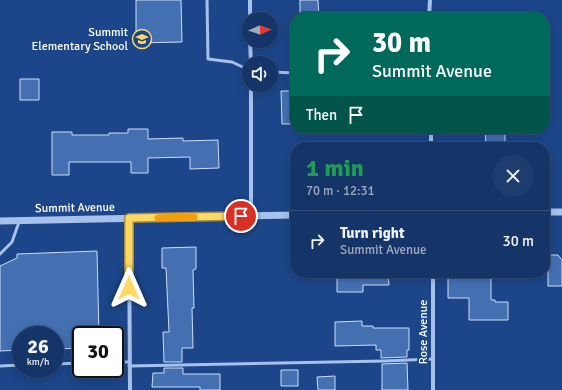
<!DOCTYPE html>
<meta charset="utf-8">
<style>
:root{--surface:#153467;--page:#1e3c6d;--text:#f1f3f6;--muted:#9daac0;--line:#344f7b}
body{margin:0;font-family:Signika,sans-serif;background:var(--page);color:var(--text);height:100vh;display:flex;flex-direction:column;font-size:15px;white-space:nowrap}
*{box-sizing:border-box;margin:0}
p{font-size:13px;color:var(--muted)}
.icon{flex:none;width:22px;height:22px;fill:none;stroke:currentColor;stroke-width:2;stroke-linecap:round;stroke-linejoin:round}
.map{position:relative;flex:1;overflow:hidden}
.side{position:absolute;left:290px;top:142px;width:260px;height:136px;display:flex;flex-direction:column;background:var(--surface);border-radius:16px;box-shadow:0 2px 10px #0003,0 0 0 1px var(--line)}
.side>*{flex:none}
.guide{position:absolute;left:290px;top:12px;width:260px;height:122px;border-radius:16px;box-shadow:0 2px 10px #0003,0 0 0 1px var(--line);background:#00695c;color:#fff;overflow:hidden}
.needle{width:26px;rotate:88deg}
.buttons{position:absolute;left:242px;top:12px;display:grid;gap:8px}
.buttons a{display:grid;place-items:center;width:36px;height:36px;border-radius:50%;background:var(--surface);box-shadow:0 2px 10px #0003,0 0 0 1px var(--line);font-size:20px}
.speed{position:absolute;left:12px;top:326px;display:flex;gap:8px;font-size:20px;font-weight:700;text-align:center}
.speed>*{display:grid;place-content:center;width:52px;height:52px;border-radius:50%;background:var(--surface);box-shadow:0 2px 10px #0003,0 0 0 1px var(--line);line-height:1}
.speed small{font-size:10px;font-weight:400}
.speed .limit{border:2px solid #111;border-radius:6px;background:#fff;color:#111}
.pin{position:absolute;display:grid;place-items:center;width:34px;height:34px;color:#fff;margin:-17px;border:2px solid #fff;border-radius:50%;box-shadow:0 1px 4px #0007}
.me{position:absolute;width:44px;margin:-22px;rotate:0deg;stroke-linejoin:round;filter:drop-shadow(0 0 3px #0008)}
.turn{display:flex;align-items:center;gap:14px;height:84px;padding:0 16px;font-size:18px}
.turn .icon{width:52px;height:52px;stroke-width:2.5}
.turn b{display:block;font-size:28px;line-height:34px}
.then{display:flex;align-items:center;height:38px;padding:0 16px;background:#0003;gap:8px;font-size:15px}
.round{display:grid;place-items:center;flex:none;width:42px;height:42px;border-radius:21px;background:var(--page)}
.headline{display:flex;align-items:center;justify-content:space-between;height:68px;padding:0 16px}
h1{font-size:24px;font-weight:700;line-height:30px;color:#1e9e55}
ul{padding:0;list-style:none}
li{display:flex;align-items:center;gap:12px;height:60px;padding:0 16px;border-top:1px solid var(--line)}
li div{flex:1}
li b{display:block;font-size:15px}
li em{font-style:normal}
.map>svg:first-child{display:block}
.building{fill:#4470b2;stroke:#cbddf9}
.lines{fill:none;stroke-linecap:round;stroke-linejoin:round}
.service{stroke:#a6c2ec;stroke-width:3}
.minor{stroke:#a6c2ec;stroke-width:4}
.tertiary{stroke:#a6c2ec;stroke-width:7}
.route-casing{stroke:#a48c40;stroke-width:10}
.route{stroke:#fdd863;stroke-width:7}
.slow{stroke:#f59e0b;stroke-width:7}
.labels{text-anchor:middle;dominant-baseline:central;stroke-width:4;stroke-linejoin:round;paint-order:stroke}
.poi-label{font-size:12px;fill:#fff;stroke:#1c4689;text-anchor:end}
.street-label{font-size:12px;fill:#fff;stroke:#1c4689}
</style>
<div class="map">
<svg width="562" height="390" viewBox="0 0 562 390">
<rect width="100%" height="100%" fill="#1c4689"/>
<path class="building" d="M 136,0 L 181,0 L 182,42 L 136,43 Z
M 300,0 L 318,0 L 319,17 L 300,17 Z
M 20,79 L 39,79 L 39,100 L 20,100 Z
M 281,91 L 295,91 L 295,124 L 282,124 Z
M 128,129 L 148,129 L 148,139 L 183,138 L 183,141 L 218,140 L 219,168 L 190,169 L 190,157 L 148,158 L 148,173 L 131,173 L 131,162 L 69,162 L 69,175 L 52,175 L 52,132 L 72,132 L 72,135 L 109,135 L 109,133 L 128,133 Z
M 485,129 L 505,129 L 505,147 L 486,147 Z
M 196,247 L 196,269 L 193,270 L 194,308 L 192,308 L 193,348 L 182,348 L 182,362 L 164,362 L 163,332 L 169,332 L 166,268 L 162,268 L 162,248 Z
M 97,251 L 99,335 L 81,335 L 81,348 L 55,349 L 55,335 L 21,335 L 21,350 L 0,351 L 0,266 L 17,258 L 17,254 Z
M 548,255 L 558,255 L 562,260 L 562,286 L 548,286 Z
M 337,273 L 388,273 L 389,285 L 363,285 L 363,292 L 337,292 Z
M 464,273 L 491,273 L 491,300 L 495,300 L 495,302 L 508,302 L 508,320 L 469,320 L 469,298 L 448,298 L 448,274 L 464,274 Z
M 362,321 L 362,326 L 373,326 L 373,328 L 409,328 L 409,350 L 407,350 L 407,357 L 381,358 L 381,350 L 376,350 L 376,345 L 335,346 L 335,322 Z
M 407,363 L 408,390 L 382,390 L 382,364 Z
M 164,368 L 183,368 L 183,374 L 220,374 L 220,390 L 200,390 L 200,387 L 152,387 L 153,373 L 164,373 Z
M 281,370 L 298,370 L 298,386 L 281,386 Z
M 335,376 L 335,390 L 318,390 L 317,377 Z"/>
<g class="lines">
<path class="service" d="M 207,0 L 208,59 L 232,62 L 249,70
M 271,72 L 295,73
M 0,254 L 12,242 L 19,222
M 115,362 L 129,362
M 55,364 L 81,363
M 0,366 L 21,365
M 129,366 L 384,361 L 433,359"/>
<path class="minor" d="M 250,0 L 250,19
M 429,17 L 430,0
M 250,41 L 251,63
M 251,85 L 251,216
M 431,129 L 431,147
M 129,218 L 130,390
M 433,273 L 433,390"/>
<path class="tertiary" d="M 545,212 L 562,212
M 0,221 L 295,215"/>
</g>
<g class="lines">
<defs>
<path id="route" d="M 129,288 L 129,218 L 241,216"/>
</defs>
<use href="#route" class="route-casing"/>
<use href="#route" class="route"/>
<path class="slow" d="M 158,218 L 194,217"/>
</g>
<defs>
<symbol id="school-ring" viewBox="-11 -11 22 22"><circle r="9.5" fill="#1c4689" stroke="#fdd863" stroke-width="1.5"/><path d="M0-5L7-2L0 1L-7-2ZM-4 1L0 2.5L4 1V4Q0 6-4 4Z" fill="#fdd863"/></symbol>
</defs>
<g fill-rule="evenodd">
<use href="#school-ring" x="131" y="28" width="22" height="22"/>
</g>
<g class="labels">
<g class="poi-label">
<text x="128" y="32">Summit<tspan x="128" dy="14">Elementary School</tspan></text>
</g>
<g class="street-label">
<text transform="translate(75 208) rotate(-1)">Summit Avenue</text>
<text transform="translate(423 332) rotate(-90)">Rose Avenue</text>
</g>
</g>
</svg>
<div class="buttons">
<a><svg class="needle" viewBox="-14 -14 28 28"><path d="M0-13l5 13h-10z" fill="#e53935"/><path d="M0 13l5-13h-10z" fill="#9daac0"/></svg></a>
<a><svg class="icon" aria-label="sound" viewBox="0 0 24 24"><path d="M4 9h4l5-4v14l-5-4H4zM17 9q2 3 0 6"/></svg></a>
</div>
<div class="speed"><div>26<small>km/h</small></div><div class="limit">30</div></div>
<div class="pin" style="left:241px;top:216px;background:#d93025"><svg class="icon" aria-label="arrive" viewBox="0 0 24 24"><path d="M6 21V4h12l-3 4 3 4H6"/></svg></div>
<svg class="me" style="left:129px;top:288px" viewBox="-20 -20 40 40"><path d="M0-17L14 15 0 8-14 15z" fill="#fdd863" stroke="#fff" stroke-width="4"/></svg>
<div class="guide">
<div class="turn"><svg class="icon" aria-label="right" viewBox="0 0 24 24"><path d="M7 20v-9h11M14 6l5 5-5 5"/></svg><div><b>30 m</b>Summit Avenue</div></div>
<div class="then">Then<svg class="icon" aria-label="arrive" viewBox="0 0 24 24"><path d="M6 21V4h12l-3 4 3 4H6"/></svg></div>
</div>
<section class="side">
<div class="headline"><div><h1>1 min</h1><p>70 m · 12:31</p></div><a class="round"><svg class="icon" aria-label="close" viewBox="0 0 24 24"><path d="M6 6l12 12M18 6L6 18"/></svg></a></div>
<ul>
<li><svg class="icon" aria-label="right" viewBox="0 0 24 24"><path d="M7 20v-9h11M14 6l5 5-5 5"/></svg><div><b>Turn right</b><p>Summit Avenue</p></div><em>30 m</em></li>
</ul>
</section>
</div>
